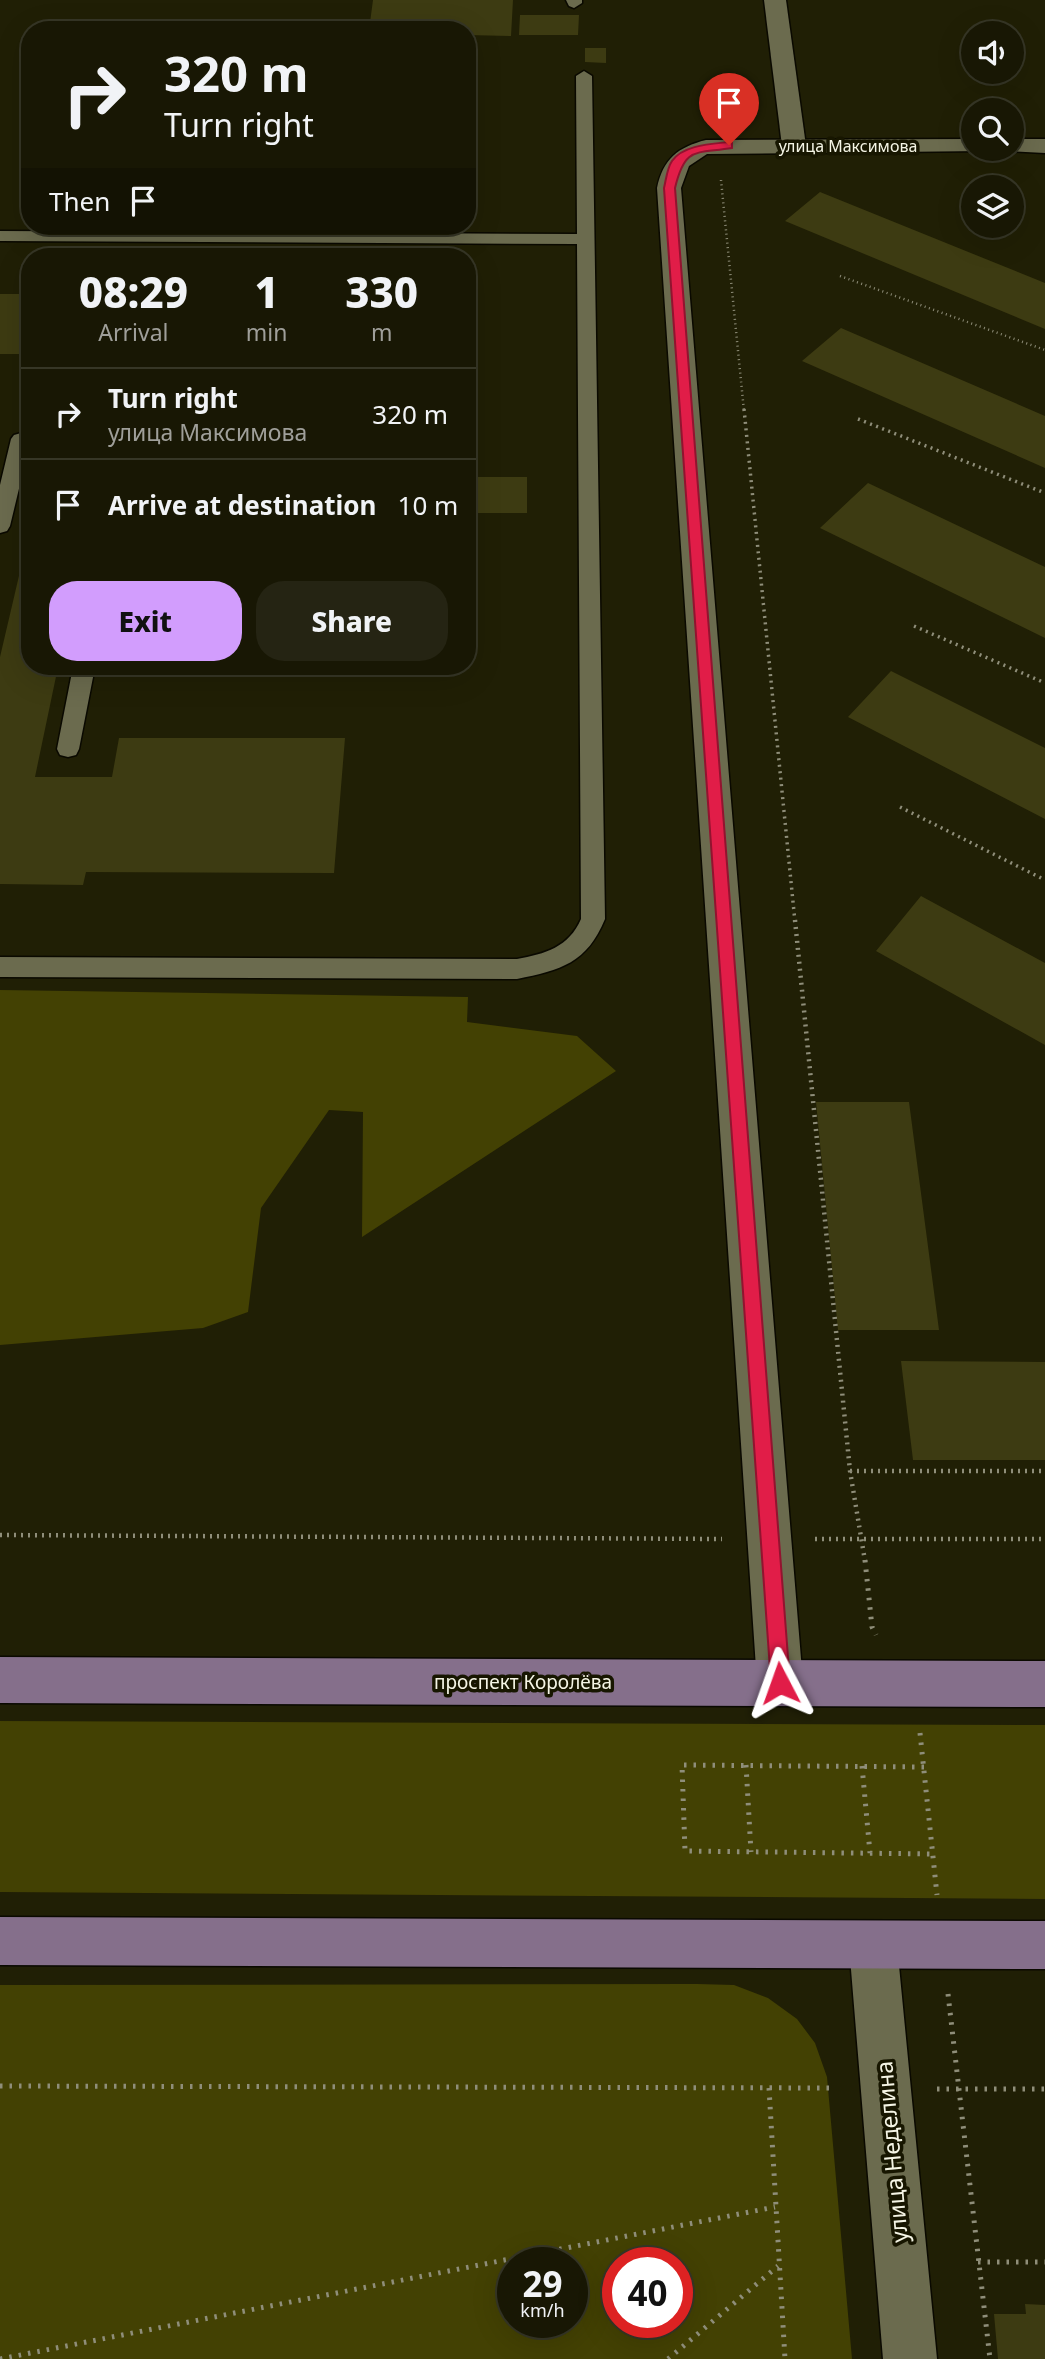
<!DOCTYPE html>
<meta charset="utf-8">
<style>
:root{--surface:#181704;--page:#252413;--text:#f1f3f6;--muted:#9f9f9a;--line:#363626;--accent:#d29dfd}
body{margin:0;font-family:"Noto Sans",sans-serif;background:var(--page);color:var(--text);height:100vh;display:flex;flex-direction:column;font-size:26px;white-space:nowrap}
*{box-sizing:border-box;margin:0}
p{font-size:23px;color:var(--muted)}
.icon{flex:none;width:38px;height:38px;fill:none;stroke:currentColor;stroke-width:2;stroke-linecap:round;stroke-linejoin:round}
.map{position:relative;flex:1;overflow:hidden}
.details{position:absolute;left:21px;top:248px;width:455px;height:427px;display:flex;flex-direction:column;background:var(--surface);border-radius:28px;box-shadow:0 7px 28px #0002,0 0 0 2px var(--line)}
.details>*{flex:none}
.banner{position:absolute;left:21px;top:21px;width:455px;height:214px;border-radius:28px;box-shadow:0 7px 28px #0002,0 0 0 2px var(--line);background:#181704;color:var(--text);overflow:hidden}
.fabs{position:absolute;left:961px;top:21px;display:grid;gap:14px}
.fabs a{display:grid;place-items:center;width:63px;height:63px;border-radius:50%;background:var(--surface);box-shadow:0 7px 28px #0002,0 0 0 2px var(--line);font-size:35px}
.speed{position:absolute;left:497px;top:2247px;display:flex;gap:14px;font-size:35px;font-weight:700;text-align:center}
.speed>*{display:grid;place-content:center;width:91px;height:91px;border-radius:50%;background:var(--surface);box-shadow:0 7px 28px #0002,0 0 0 2px var(--line);line-height:1}
.speed small{font-size:18px;font-weight:400}
.speed .limit{border:10px solid #d22;background:#fff;color:#111}
.pin{position:absolute;display:grid;place-items:center;width:60px;height:60px;color:#fff;margin:-72px -30px;border-radius:50% 50% 50% 0;rotate:-45deg;box-shadow:0 0 7px #0007}
.pin .icon{rotate:45deg}
.me{position:absolute;width:77px;margin:-38px;rotate:356deg;stroke-linejoin:round;filter:drop-shadow(0 0 5px #0008)}
.turn{display:flex;align-items:center;gap:24px;height:147px;padding:0 28px;font-size:32px}
.turn .icon{width:91px;height:91px;stroke-width:2.5}
.turn b{display:block;font-size:49px;line-height:60px}
.then{display:flex;align-items:center;height:66px;padding:0 28px;background:#0003;gap:14px;font-size:26px}
.eta{display:flex;justify-content:space-evenly;align-items:center;height:119px;text-align:center}
.eta b{font-size:42px;font-weight:800;line-height:49px}
.action{display:flex;gap:14px;margin-top:auto;padding:14px 28px}
.action a{flex:1;height:80px;border-radius:28px;background:var(--accent);color:#111;font-size:28px;font-weight:800;line-height:80px;text-align:center}
.action a+a{background:var(--page);color:var(--text)}
ul{padding:0;list-style:none}
li{display:flex;align-items:center;gap:21px;height:91px;padding:0 28px;border-top:2px solid var(--line)}
li div{flex:1}
li b{display:block;font-size:26px}
li em{font-style:normal}
.map>svg:first-child{display:block}
.green{fill:#434103;fill-rule:evenodd}
.building{fill:#3d3b12}
.lines{fill:none;stroke-linecap:round;stroke-linejoin:round}
.lane-casing{stroke:#0a0900;stroke-width:3}
.street-casing{stroke:#0a0900;stroke-width:3}
.secondary-casing{stroke:#0a0900;stroke-width:3}
.primary-casing{stroke:#0a0900;stroke-width:3}
.path-far3{stroke:#8f8e7a;stroke-width:2.5;stroke-dasharray:1 3.5;stroke-linecap:butt}
.path-far2{stroke:#8f8e7a;stroke-width:3.5;stroke-dasharray:2 4.5;stroke-linecap:butt}
.path-far1{stroke:#8f8e7a;stroke-width:4.5;stroke-dasharray:2 5;stroke-linecap:butt}
.path{stroke:#8f8e7a;stroke-width:5;stroke-dasharray:2.5 7;stroke-linecap:butt}
.lane{fill:#6b6b4e;fill-rule:evenodd}
.street{fill:#6b6b4e;fill-rule:evenodd}
.secondary{fill:#6b6b4e;fill-rule:evenodd}
.primary{fill:#856f8b;fill-rule:evenodd}
.route{fill:#e11d48;stroke:#92132f;stroke-width:2}
.labels{text-anchor:middle;dominant-baseline:central;stroke-width:7;stroke-linejoin:round;paint-order:stroke}
.far-street-label{font-size:16px;fill:#f5f5e5;stroke:#171600}
.street-label{font-size:19px;fill:#f5f5e5;stroke:#171600}
.near-street-label{font-size:23px;fill:#f5f5e5;stroke:#171600}
</style>
<div class="map">
<svg width="1045" height="2359" viewBox="0 0 1045 2359">
<rect width="100%" height="100%" fill="#201f05"/>
<path class="green" d="M 0,990 L 468,997 L 467,1022 L 577,1036 L 616,1071 L 362,1237 L 363,1112 L 329,1110 L 261,1208 L 248,1312 L 203,1328 L 0,1345 Z
M 0,1721 L 1045,1725 L 1045,1899 L 0,1892 Z
M 697,1984 L 734,1985 L 768,1998 L 797,2019 L 815,2043 L 827,2077 L 852,2359 L 0,2359 L 0,1985 ZM 513,2263 L 572,2263 L 572,2322 L 513,2322 ZM 618,2263 L 677,2263 L 677,2322 L 618,2322 Z"/>
<path class="building" d="M 373,0 L 513,0 L 511,36 L 467,35 L 467,30 L 369,30 Z
M 520,15 L 579,15 L 578,35 L 519,35 Z
M 585,48 L 606,48 L 606,63 L 585,62 Z
M 820,192 L 1045,283 L 1045,329 L 785,221 Z
M 0,294 L 30,294 L 26,310 L 30,310 L 30,354 L 0,354 Z
M 841,328 L 1045,416 L 1045,468 L 802,361 Z
M 478,477 L 527,477 L 527,513 L 476,513 Z
M 868,483 L 1045,567 L 1045,638 L 820,528 Z
M 29,533 L 30,667 L 58,667 L 35,777 L 112,777 L 119,738 L 345,738 L 334,873 L 86,872 L 83,885 L 0,884 L 0,657 Z
M 891,671 L 1045,748 L 1045,819 L 848,717 Z
M 921,896 L 1045,963 L 1045,1045 L 876,951 Z
M 816,1102 L 909,1102 L 939,1330 L 838,1330 Z
M 901,1361 L 1045,1362 L 1045,1460 L 913,1460 Z
M 1025,2304 L 1045,2305 L 1045,2359 L 998,2359 L 994,2314 L 1026,2314 Z"/>
<g class="lines">
<defs>
<path id="lane" d="M 566,0 L 582,0 L 582,3 L 574,8 L 569,6 Z
M 584,71 L 592,76 L 605,919 C 587,963 561,970 517,979 L 0,977 L 0,957 L 517,959 C 545,954 569,947 581,919 L 577,244 L 0,241 L 0,231 L 577,234 L 576,76 Z
M 21,433 L 28,435 L 30,443 L 10,526 L 7,531 L 0,533 L 0,485 L 11,439 L 14,435 Z
M 73,667 L 95,667 L 79,749 L 76,755 L 68,757 L 60,755 L 57,749 Z"/>
<path id="street" d="M 764,0 L 786,0 L 806,146 L 803,151 L 794,153 L 785,151 L 782,146 Z"/>
<path id="secondary" d="M 973,139 L 973,149 L 983,149 L 982,151 L 707,154 L 689,166 L 681,188 L 803,1683 L 796,1699 L 780,1706 L 764,1699 L 757,1683 L 657,188 C 663,159 678,147 706,140 Z
M 1012,139 L 1045,139 L 1045,153 L 1003,151 L 1002,149 L 1012,149 Z
M 873,1921 L 890,1928 L 897,1945 L 937,2359 L 883,2359 L 849,1945 L 856,1928 Z"/>
<path id="primary" d="M 0,1657 L 1045,1661 L 1045,1707 L 0,1703 Z
M 0,1917 L 1045,1921 L 1045,1969 L 0,1965 Z"/>
</defs>
<use href="#lane" class="lane-casing"/>
<use href="#street" class="street-casing"/>
<use href="#secondary" class="secondary-casing"/>
<use href="#primary" class="primary-casing"/>
<path class="path-far3" d="M 721,180 L 744,411
M 840,276 L 1045,350"/>
<path class="path-far2" d="M 744,409 L 795,922
M 858,419 L 1045,493
M 914,626 L 1045,683
M 900,807 L 1045,880"/>
<path class="path-far1" d="M 795,920 L 850,1471 L 865,1561
M 850,1471 L 1045,1471
M 0,1535 L 722,1539
M 815,1539 L 1045,1539"/>
<path class="path" d="M 865,1560 L 872,1627 L 876,1635
M 920,1733 L 937,1895
M 746,1765 L 751,1852
M 862,1766 L 870,1853
M 924,1767 L 682,1765 L 685,1851 L 933,1854
M 948,1994 L 990,2359
M 0,2086 L 834,2088
M 769,2088 L 785,2359
M 937,2089 L 1045,2089
M 978,2262 L 1045,2262
M 0,2359 L 775,2207
M 668,2359 L 778,2266"/>
<use href="#lane" class="lane"/>
<use href="#street" class="street"/>
<use href="#secondary" class="secondary"/>
<use href="#primary" class="primary"/>
</g>
<path class="route" d="M 729,142 L 732,143 L 732,148 C 695,154 685,146 675,188 L 790,1683 L 787,1689 L 780,1692 L 774,1689 L 771,1683 L 664,188 C 666,180 667,168 672,161 C 683,145 711,144 729,142 Z"/>
<g class="labels">
<g class="far-street-label">
<text x="848" y="146">улица Максимова</text>
</g>
<g class="street-label">
<text x="523" y="1682">проспект Королёва</text>
</g>
<g class="near-street-label">
<text transform="translate(891 2152) rotate(-95)">улица Неделина</text>
</g>
</g>
</svg>
<div class="fabs">
<a><svg class="icon" aria-label="sound" viewBox="0 0 24 24"><path d="M4 9h4l5-4v14l-5-4H4zM17 9q2 3 0 6"/></svg></a>
<a><svg class="icon" aria-label="search" viewBox="0 0 24 24"><circle cx="10" cy="10" r="6"/><path d="M15 15l6 6"/></svg></a>
<a><svg class="icon" aria-label="layers" viewBox="0 0 24 24"><path d="M12 4l9 5-9 5-9-5zM3 14l9 5 9-5"/></svg></a>
</div>
<div class="speed"><div>29<small>km/h</small></div><div class="limit">40</div></div>
<div class="pin" style="left:729px;top:145px;background:#d93025"><svg class="icon" aria-label="arrive" viewBox="0 0 24 24"><path d="M6 21V4h12l-3 4 3 4H6"/></svg></div>
<svg class="me" style="left:780px;top:1683px" viewBox="-20 -20 40 40"><path d="M0-17L14 15 0 8-14 15z" fill="#e11d48" stroke="#fff" stroke-width="4"/></svg>
<div class="banner">
<div class="turn"><svg class="icon" aria-label="right" viewBox="0 0 24 24"><path d="M7 20v-9h11M14 6l5 5-5 5"/></svg><div><b>320 m</b>Turn right</div></div>
<div class="then">Then<svg class="icon" aria-label="arrive" viewBox="0 0 24 24"><path d="M6 21V4h12l-3 4 3 4H6"/></svg></div>
</div>
<section class="details">
<div class="eta">
<div><b>08:29</b><p>Arrival</p></div>
<div><b>1</b><p>min</p></div>
<div><b>330</b><p>m</p></div>
</div>
<ul>
<li><svg class="icon" aria-label="right" viewBox="0 0 24 24"><path d="M7 20v-9h11M14 6l5 5-5 5"/></svg><div><b>Turn right</b><p>улица Максимова</p></div><em>320 m</em></li>
<li><svg class="icon" aria-label="arrive" viewBox="0 0 24 24"><path d="M6 21V4h12l-3 4 3 4H6"/></svg><div><b>Arrive at destination</b></div><em>10 m</em></li>
</ul>
<div class="action"><a>Exit</a><a>Share</a></div>
</section>
</div>
